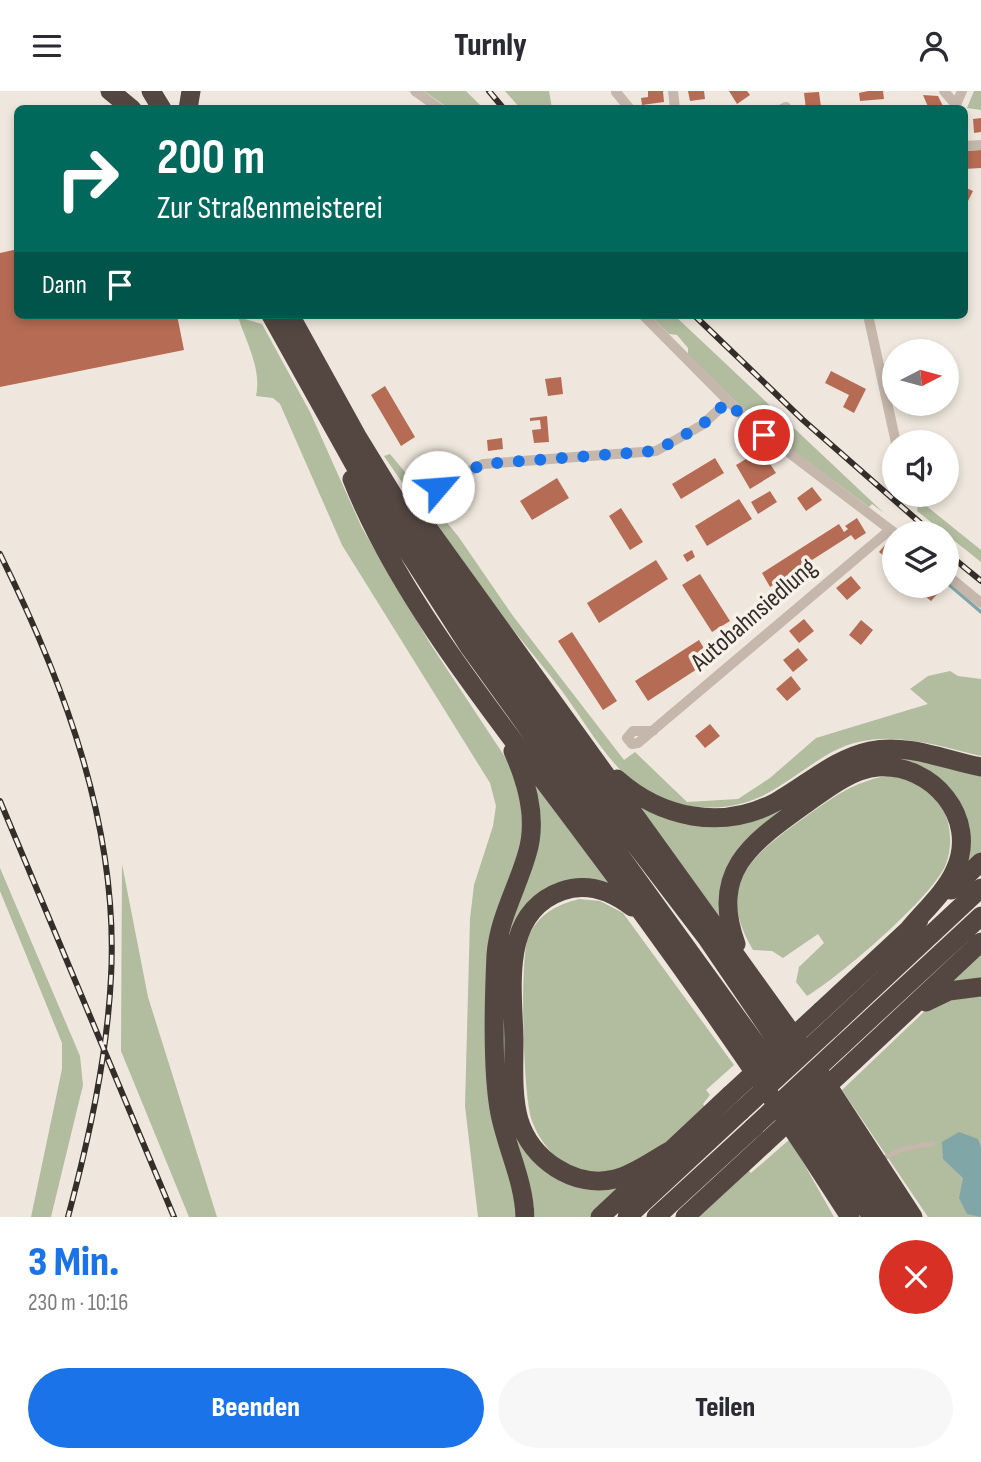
<!DOCTYPE html>
<html lang="de">
<meta charset="utf-8">
<style>
:root{--surface:#fff;--page:#f7f7f7;--text:#2b2b33;--muted:#7c7c81;--accent:#1a73e8}
body{margin:0;font-family:"Sofia Sans Condensed",sans-serif;background:var(--page);color:var(--text);height:100vh;display:flex;flex-direction:column;font-size:26px;white-space:nowrap}
*{box-sizing:border-box;margin:0}
p{font-size:23px;color:var(--muted)}
.icon{flex:none;width:38px;height:38px;fill:none;stroke:currentColor;stroke-width:2;stroke-linecap:round;stroke-linejoin:round}
.map{position:relative;height:1126px;overflow:hidden}
.details{display:flex;flex-direction:column;background:var(--surface);flex:1}
.details>*{flex:none}
.top-card{position:absolute;left:14px;top:14px;width:954px;height:214px;border-radius:10px;box-shadow:0 4px 10px #0003;background:#00695c;color:#fff;overflow:hidden}
.needle{width:46px;rotate:84deg}
.controls{position:absolute;left:882px;top:248px;display:grid;gap:14px}
.controls a{display:grid;place-items:center;width:77px;height:77px;border-radius:50%;background:var(--surface);box-shadow:0 4px 10px #0003;font-size:35px}
.pin{position:absolute;display:grid;place-items:center;width:60px;height:60px;color:#fff;margin:-30px;border:4px solid #fff;border-radius:50%;box-shadow:0 2px 7px #0007}
.me{position:absolute;width:77px;margin:-38px;rotate:63deg;stroke-linejoin:round;filter:drop-shadow(0 0 5px #0008)}
.turn{display:flex;align-items:center;gap:24px;height:147px;padding:0 28px;font-size:32px}
.turn .icon{width:91px;height:91px;stroke-width:2.5}
.turn b{display:block;font-size:49px;line-height:60px}
.then{display:flex;align-items:center;height:66px;padding:0 28px;background:#0003;gap:14px;font-size:26px}
.round{display:grid;place-items:center;flex:none;width:74px;height:74px;border-radius:37px;background:var(--page)}
.head{display:flex;align-items:center;justify-content:space-between;height:119px;padding:0 28px}
h1{font-size:42px;font-weight:800;line-height:52px;color:var(--accent)}
.cta{display:flex;gap:14px;margin-top:auto;padding:14px 28px}
.cta a{flex:1;height:80px;border-radius:42px;background:var(--accent);color:#fff;font-size:28px;font-weight:800;line-height:80px;text-align:center}
.cta a+a{background:var(--page);color:var(--text)}
header{display:flex;justify-content:space-between;align-items:center;height:91px;padding:0 28px;background:var(--surface);font-size:32px;font-weight:800}
.map>svg:first-child{display:block}
.green{fill:#b2bc9f}
.water{fill:#80a6a8}
.lines{fill:none;stroke-linecap:round;stroke-linejoin:round}
.stream{stroke:#80a6a8;stroke-width:3.5}
.building{fill:#b66c54}
.lane{stroke:#c5b7ab;stroke-width:5}
.street{stroke:#c5b7ab;stroke-width:10}
.highway{stroke:#544741;stroke-width:19}
.rail-casing{stroke:#342d29;stroke-width:6}
.rail{stroke:#f7f1e9;stroke-width:3.5;stroke-dasharray:10;stroke-linecap:butt}
.highway-bridge{stroke:#544741;stroke-width:19}
.route{stroke:#1a73e8;stroke-width:12;stroke-dasharray:0 21.6}
.labels{text-anchor:middle;dominant-baseline:central;stroke-width:7;stroke-linejoin:round;paint-order:stroke}
.street-label{font-size:26px;fill:#342d29;stroke:#f7f1e9}
</style>
<header><svg class="icon" aria-label="menu" viewBox="0 0 24 24"><path d="M4 6h16M4 12h16M4 18h16"/></svg>Turnly<svg class="icon" aria-label="person" viewBox="0 0 24 24"><circle cx="12" cy="8" r="4"/><path d="M4 21q1-7 8-7t8 7"/></svg></header>
<div class="map">
<svg width="981" height="1126" viewBox="0 0 981 1126">
<rect width="100%" height="100%" fill="#efe7dd"/>
<path class="green" d="M 424,0 L 466,0 L 483,17 L 448,17 Z
M 505,0 L 549,0 L 552,17 L 520,17 Z
M 974,0 L 981,0 L 981,19 L 967,17 Z
M 650,224 L 674,224 L 884,422 L 872,413 L 869,416 L 763,337 L 688,264 L 688,257 L 677,244 L 669,243 Z
M 238,226 L 262,233 L 310,321 L 362,437 L 431,554 L 509,672 L 520,699 L 523,745 L 492,863 L 522,1126 L 478,1126 L 465,1015 L 470,828 L 474,794 L 493,735 L 496,715 L 490,692 L 342,454 L 280,313 L 273,307 L 256,305 C 262,279 246,250 238,226 Z
M 390,363 L 458,445 L 513,525 L 624,669 L 635,661 L 687,711 L 738,708 L 770,687 L 816,647 L 928,613 L 910,598 L 928,585 L 950,580 L 958,585 L 981,588 L 981,665 C 931,653 880,635 832,661 C 807,675 785,694 760,706 C 722,723 678,719 643,698 C 609,676 586,632 562,600 C 544,576 525,554 506,530 C 475,489 448,446 415,406 L 412,406 L 384,365 Z
M 919,409 L 981,459 L 981,471 L 917,420 Z
M 885,664 L 981,681 L 981,764 L 958,786 L 962,726 L 890,672 L 758,743 L 723,834 L 637,712 L 700,734 Z
M 529,684 L 622,802 L 601,795 L 524,823 L 511,991 L 534,1065 L 626,1092 L 590,1126 L 535,1126 C 532,1081 506,1042 504,997 C 498,891 516,788 529,684 Z
M 890,684 C 898,686 909,686 916,690 C 946,705 957,743 946,773 C 934,805 838,887 807,905 L 796,891 L 799,876 L 824,852 L 818,843 L 783,867 L 772,860 L 753,859 C 715,795 750,766 801,729 C 832,707 852,691 890,684 Z
M 122,773 L 148,906 L 217,1126 L 189,1126 L 121,960 Z
M 0,777 L 80,965 L 83,994 L 51,1126 L 31,1126 L 62,978 L 62,952 L 0,800 Z
M 579,808 L 600,810 L 623,822 L 734,974 L 706,999 L 710,1004 L 703,1013 L 705,1016 L 661,1057 L 626,1080 L 571,1080 C 554,1065 540,1052 532,1030 C 523,1008 519,863 529,844 C 540,822 557,814 579,808 Z
M 981,860 L 981,892 L 946,892 Z
M 981,902 L 981,1126 L 928,1126 L 842,999 L 928,917 L 954,904 Z
M 790,1048 L 834,1126 L 697,1126 L 748,1079 L 751,1082 Z"/>
<path class="water" d="M 959,1041 L 978,1048 L 981,1056 L 981,1126 L 967,1123 L 959,1107 L 963,1087 L 943,1068 L 942,1051 Z"/>
<g class="lines">
<path class="stream" d="M 947,492 L 981,521"/>
</g>
<path class="building" d="M 648,0 L 663,0 L 664,11 L 642,14 L 641,7 L 648,6 Z
M 688,0 L 704,0 L 705,8 L 690,10 Z
M 729,0 L 747,0 L 750,4 L 737,13 Z
M 868,0 L 883,0 L 884,8 L 860,10 L 859,2 Z
M 819,1 L 821,16 L 806,18 L 804,2 Z
M 923,4 L 938,5 L 943,15 L 929,18 Z
M 981,27 L 981,41 L 974,42 L 973,28 Z
M 981,59 L 981,77 L 964,78 L 964,60 Z
M 964,96 L 973,100 L 966,114 L 964,113 Z
M 18,158 L 18,224 L 177,224 L 184,259 L 0,296 L 0,162 Z
M 831,280 L 866,298 L 854,322 L 843,316 L 849,304 L 825,292 Z
M 561,286 L 563,303 L 548,305 L 545,288 Z
M 385,295 L 415,346 L 401,355 L 371,304 Z
M 547,325 L 549,351 L 534,352 L 532,339 L 541,338 L 540,329 L 530,330 L 530,327 Z
M 502,347 L 503,358 L 488,360 L 487,349 Z
M 761,359 L 776,382 L 750,398 L 736,374 Z
M 715,367 L 724,382 L 681,408 L 672,393 Z
M 557,387 L 569,407 L 532,429 L 520,410 Z
M 812,396 L 822,409 L 806,420 L 797,407 Z
M 770,400 L 777,411 L 758,423 L 751,411 Z
M 739,408 L 752,428 L 707,455 L 695,435 Z
M 621,417 L 643,451 L 630,459 L 609,425 Z
M 857,427 L 866,442 L 855,449 L 851,444 L 770,496 L 762,482 L 839,433 L 844,441 L 848,438 L 845,435 Z
M 890,448 L 894,452 L 894,473 L 879,461 Z
M 692,459 L 695,466 L 687,471 L 683,464 Z
M 656,469 L 668,488 L 599,532 L 587,512 Z
M 700,483 L 730,530 L 712,541 L 682,494 Z
M 851,485 L 861,497 L 847,509 L 836,497 Z
M 913,495 L 939,495 L 942,498 L 931,510 Z
M 804,528 L 814,540 L 799,552 L 789,540 Z
M 861,529 L 873,539 L 861,554 L 849,544 Z
M 572,541 L 617,610 L 603,619 L 558,550 Z
M 699,549 L 711,569 L 648,610 L 635,590 Z
M 798,557 L 808,569 L 793,581 L 783,569 Z
M 791,585 L 801,598 L 787,610 L 776,598 Z
M 710,633 L 720,645 L 705,657 L 695,645 Z"/>
<g class="lines">
<path class="lane" d="M 880,1069 L 900,1059 L 933,1052"/>
<path class="street" d="M 415,0 L 440,18
M 673,0 L 675,18
M 944,0 L 956,14
M 616,1 L 630,18
M 782,18 L 786,16
M 954,18 L 962,0
M 964,55 L 981,54
M 643,224 L 751,333 L 896,443
M 868,224 L 896,352
M 438,396 L 483,373 L 656,360 L 702,334 L 727,311
M 911,404 L 912,409
M 947,484 L 981,512
M 653,640 L 633,640 L 627,647 L 632,653 L 638,652 L 885,443"/>
<path class="highway" d="M 110,0 L 132,18
M 151,0 L 162,18
M 188,18 L 191,0
M 271,224 L 368,398 L 470,557 L 777,982
M 290,224 L 358,347 L 452,500 L 590,694 L 706,846 L 790,969
M 352,388 C 400,510 502,633 580,738 C 675,864 765,993 850,1126
M 420,426 L 803,958
M 513,660 C 527,691 538,728 527,763 C 517,798 499,827 496,864 C 494,907 492,982 500,1023 C 507,1058 524,1090 525,1126
M 617,688 C 661,727 722,740 776,711 C 808,693 834,668 870,660 C 907,652 945,669 981,676
M 951,799 L 981,771
M 632,816 C 611,800 588,791 562,800 C 500,822 513,897 514,949 C 514,975 512,1004 519,1029 C 531,1068 574,1098 615,1088 C 635,1083 653,1069 671,1059
M 736,853 C 709,779 753,751 807,712 C 828,697 852,678 878,676 C 932,672 979,727 955,779 C 946,800 924,820 909,838
M 926,911 L 949,900 L 981,896
M 821,920 L 919,829
M 831,937 L 981,797
M 843,953 L 981,825
M 854,970 L 981,851
M 820,983 L 913,1126
M 807,994 L 892,1126
M 793,1007 L 872,1126
M 600,1126 L 730,1004
M 627,1126 L 741,1020
M 656,1126 L 753,1037
M 685,1126 L 764,1053"/>
<defs>
<path id="rail" d="M 489,0 L 504,18
M 694,224 L 803,329 L 933,443
M 947,462 L 981,490
M 0,463 C 65,594 119,738 111,886 C 107,967 89,1047 68,1126
M 0,710 L 174,1126"/>
</defs>
<use href="#rail" class="rail-casing"/>
<use href="#rail" class="rail"/>
<path class="highway-bridge" d="M 730,1004 L 821,920
M 741,1020 L 831,937
M 753,1037 L 843,953
M 764,1053 L 854,970"/>
</g>
<g class="lines">
<path class="route" d="M 438,396 L 483,373 L 656,360 L 702,334 L 727,311 L 764,344"/>
</g>
<g class="labels">
<g class="street-label">
<text transform="translate(754 524) rotate(-41)">Autobahnsiedlung</text>
</g>
</g>
</svg>
<div class="controls">
<a><svg class="needle" viewBox="-14 -14 28 28"><path d="M0-13l5 13h-10z" fill="#e53935"/><path d="M0 13l5-13h-10z" fill="#7c7c81"/></svg></a>
<a><svg class="icon" aria-label="sound" viewBox="0 0 24 24"><path d="M4 9h4l5-4v14l-5-4H4zM17 9q2 3 0 6"/></svg></a>
<a><svg class="icon" aria-label="layers" viewBox="0 0 24 24"><path d="M12 4l9 5-9 5-9-5zM3 14l9 5 9-5"/></svg></a>
</div>
<div class="pin" style="left:764px;top:344px;background:#d93025"><svg class="icon" aria-label="arrive" viewBox="0 0 24 24"><path d="M6 21V4h12l-3 4 3 4H6"/></svg></div>
<svg class="me" style="left:438px;top:396px" viewBox="-20 -20 40 40"><circle r="19" fill="#fff"/><path d="M0-13L10 11 0 6-10 11z" fill="#1a73e8"/></svg>
<div class="top-card">
<div class="turn"><svg class="icon" aria-label="right" viewBox="0 0 24 24"><path d="M7 20v-9h11M14 6l5 5-5 5"/></svg><div><b>200 m</b>Zur Straßenmeisterei</div></div>
<div class="then">Dann<svg class="icon" aria-label="arrive" viewBox="0 0 24 24"><path d="M6 21V4h12l-3 4 3 4H6"/></svg></div>
</div>
</div>
<section class="details">
<div class="head"><div><h1>3 Min.</h1><p>230 m · 10:16</p></div><a class="round" style="background:#d93025;color:#fff"><svg class="icon" aria-label="close" viewBox="0 0 24 24"><path d="M6 6l12 12M18 6L6 18"/></svg></a></div>
<div class="cta"><a>Beenden</a><a>Teilen</a></div>
</section>
